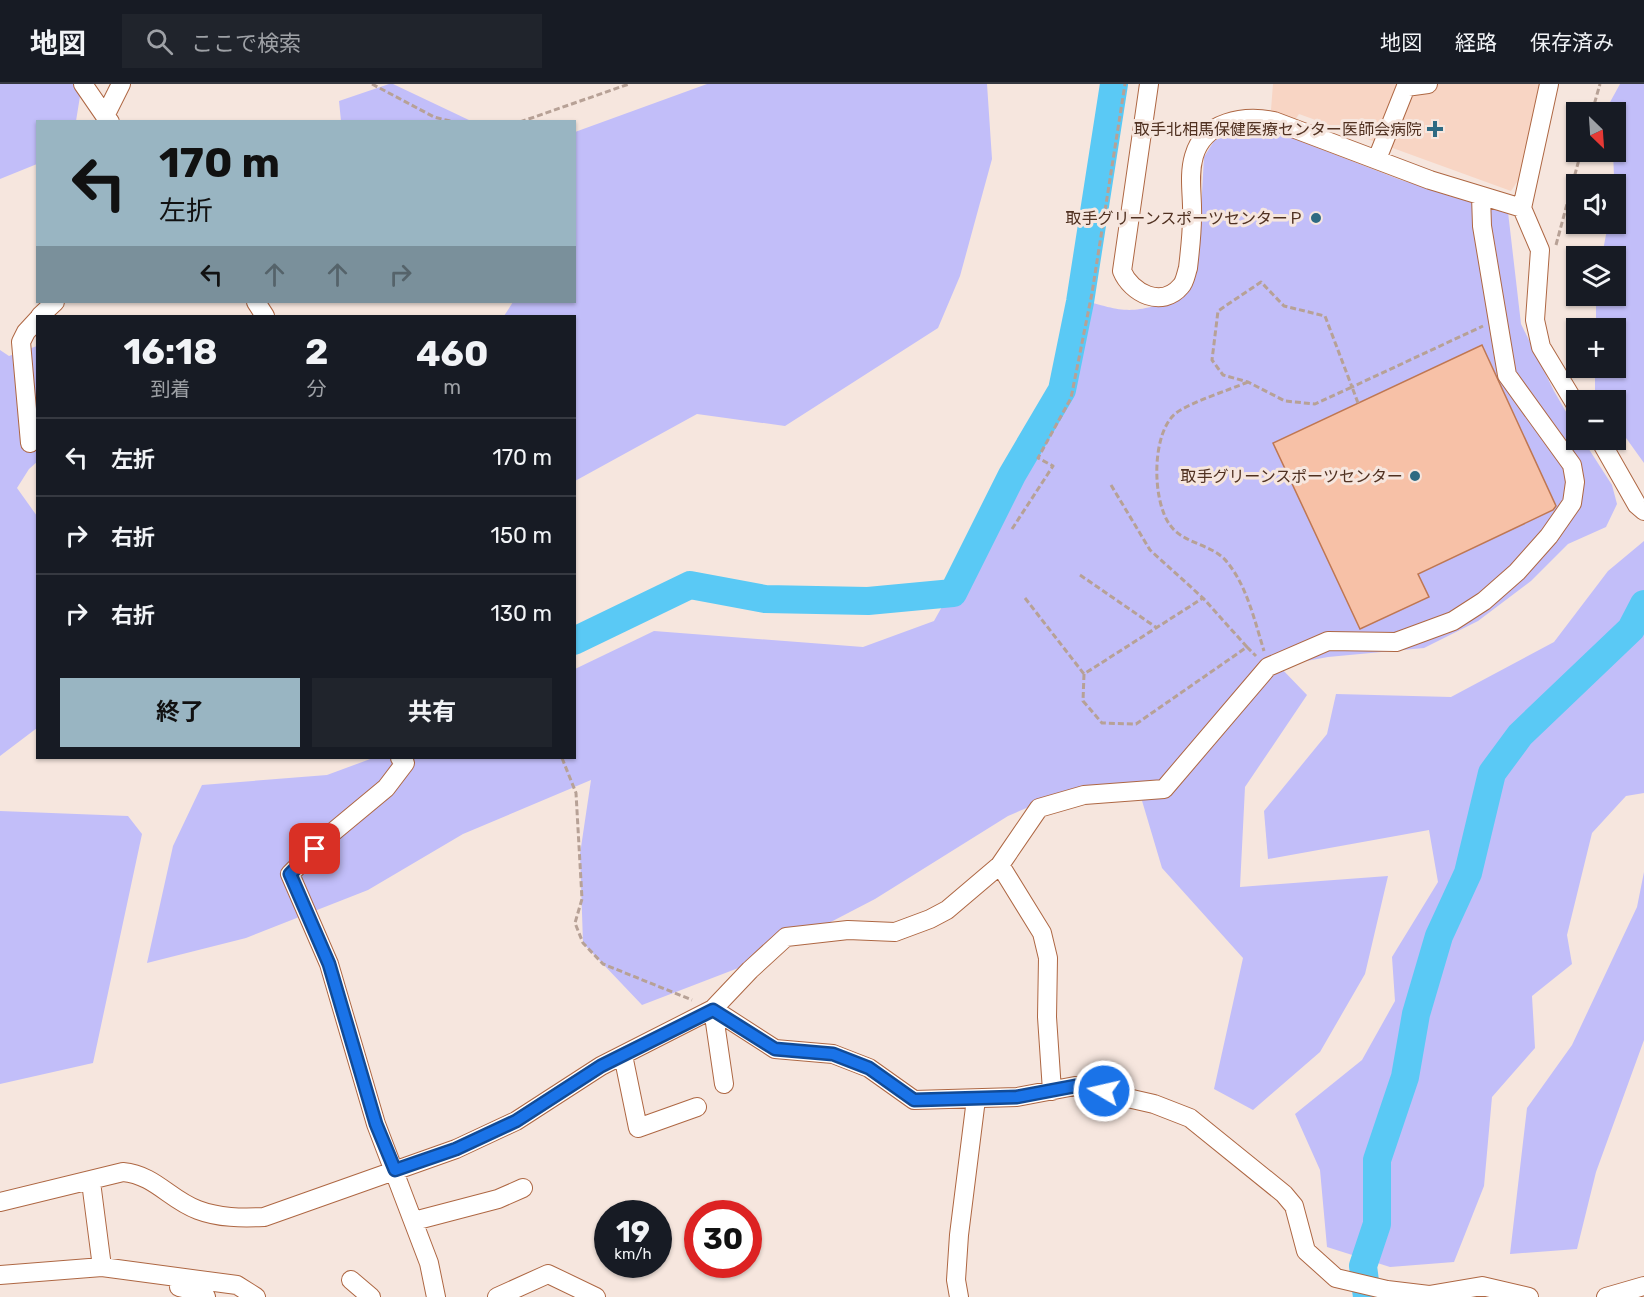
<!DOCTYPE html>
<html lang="ja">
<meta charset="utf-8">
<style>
:root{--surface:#171b24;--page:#20242c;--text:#f1f3f6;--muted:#9ea1a6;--line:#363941;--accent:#99b5c2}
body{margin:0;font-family:Rubik,"Noto Sans JP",sans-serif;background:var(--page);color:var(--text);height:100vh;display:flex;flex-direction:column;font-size:22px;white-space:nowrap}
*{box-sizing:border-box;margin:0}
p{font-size:20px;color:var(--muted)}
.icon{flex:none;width:33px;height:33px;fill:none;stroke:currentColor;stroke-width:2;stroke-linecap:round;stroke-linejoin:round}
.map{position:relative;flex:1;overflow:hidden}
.panel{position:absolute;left:36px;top:231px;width:540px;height:444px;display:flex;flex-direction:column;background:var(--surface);border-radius:0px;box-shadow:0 2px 4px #0004}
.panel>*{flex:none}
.guide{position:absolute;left:36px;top:36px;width:540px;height:183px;border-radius:0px;box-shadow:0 2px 4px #0004;background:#99b5c2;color:#111;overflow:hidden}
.needle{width:39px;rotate:155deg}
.fabs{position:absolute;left:1566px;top:18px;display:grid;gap:12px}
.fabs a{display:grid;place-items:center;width:60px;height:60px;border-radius:0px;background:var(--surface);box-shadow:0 2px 4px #0004;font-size:30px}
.speed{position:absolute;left:594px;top:1116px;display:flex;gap:12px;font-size:30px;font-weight:700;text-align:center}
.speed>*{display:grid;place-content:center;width:78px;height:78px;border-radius:50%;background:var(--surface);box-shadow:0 2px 4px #0004;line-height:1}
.speed small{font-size:15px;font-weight:400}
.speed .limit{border:9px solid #d22;background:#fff;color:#111}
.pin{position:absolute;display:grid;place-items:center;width:51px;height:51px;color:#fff;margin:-26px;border-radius:12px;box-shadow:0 3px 9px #0006}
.me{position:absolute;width:66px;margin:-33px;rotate:279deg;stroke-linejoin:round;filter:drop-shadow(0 0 4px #0008)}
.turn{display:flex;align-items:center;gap:21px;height:126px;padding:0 24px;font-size:27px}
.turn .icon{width:78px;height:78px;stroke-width:2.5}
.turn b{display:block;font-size:42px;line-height:51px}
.lanes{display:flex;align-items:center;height:57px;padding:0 24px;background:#0003;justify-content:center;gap:30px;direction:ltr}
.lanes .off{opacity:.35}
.eta{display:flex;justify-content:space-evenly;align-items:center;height:102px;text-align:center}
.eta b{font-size:36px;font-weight:700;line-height:42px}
.button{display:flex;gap:12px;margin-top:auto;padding:12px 24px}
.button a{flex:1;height:69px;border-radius:0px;background:var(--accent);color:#111;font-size:24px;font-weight:700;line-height:69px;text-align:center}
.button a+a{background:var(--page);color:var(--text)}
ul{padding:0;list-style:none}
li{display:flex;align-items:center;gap:18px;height:78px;padding:0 24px;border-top:2px solid var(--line)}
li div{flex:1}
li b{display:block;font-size:22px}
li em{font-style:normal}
header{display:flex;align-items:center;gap:36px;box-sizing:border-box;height:84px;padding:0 30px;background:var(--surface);border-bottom:2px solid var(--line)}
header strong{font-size:28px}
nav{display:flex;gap:33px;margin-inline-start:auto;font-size:21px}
.search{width:420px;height:54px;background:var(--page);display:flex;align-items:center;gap:15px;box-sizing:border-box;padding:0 21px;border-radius:0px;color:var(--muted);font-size:22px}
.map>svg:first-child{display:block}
.built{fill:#f8d5c4}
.green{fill:#c2bef9}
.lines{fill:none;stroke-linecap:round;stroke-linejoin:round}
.river{stroke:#5ac9f5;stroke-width:28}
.building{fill:#f7c1a7;stroke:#bf7752;stroke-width:1.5}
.minor-casing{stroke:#ae6743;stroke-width:20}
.path{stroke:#b7a196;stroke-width:3;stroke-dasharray:6 3;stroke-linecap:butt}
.minor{stroke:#fff;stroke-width:18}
.route-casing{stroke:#114b97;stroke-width:15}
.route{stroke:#1a73e8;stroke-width:10}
.poi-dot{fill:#2e6a82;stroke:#f6e6de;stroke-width:2}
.labels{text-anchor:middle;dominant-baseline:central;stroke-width:6;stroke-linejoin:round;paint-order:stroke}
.poi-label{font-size:16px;fill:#503121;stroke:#f6e6de;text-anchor:end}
</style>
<header>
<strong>地図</strong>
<div class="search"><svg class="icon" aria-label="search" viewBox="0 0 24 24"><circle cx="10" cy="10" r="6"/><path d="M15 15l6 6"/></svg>ここで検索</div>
<nav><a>地図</a><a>経路</a><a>保存済み</a></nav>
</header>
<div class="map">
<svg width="1644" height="1213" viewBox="0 0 1644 1213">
<rect width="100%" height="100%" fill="#f6e6de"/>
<path class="built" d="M 1273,0 L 1539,0 L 1519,95 L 1511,107 L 1299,30 L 1295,36 L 1271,26 Z"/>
<path class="green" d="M 0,0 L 82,0 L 76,37 L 38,38 L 37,80 L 0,95 Z
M 389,0 L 393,0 L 471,37 L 341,37 L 339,17 Z
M 707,0 L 987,0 L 992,75 L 960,192 L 938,244 L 785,342 L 697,330 L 575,397 L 574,232 L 504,232 L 513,218 L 574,218 L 575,48 Z
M 1620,0 L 1644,0 L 1644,379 L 1616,340 L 1616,316 L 1598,316 L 1595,312 L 1595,284 L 1616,284 L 1616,244 L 1596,244 L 1596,212 L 1616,212 L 1616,172 L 1602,172 L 1608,140 L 1616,140 L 1613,68 L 1616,68 L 1616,28 L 1610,28 L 1609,20 Z
M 1246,41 L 1269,45 L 1401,96 L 1508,128 L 1521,240 L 1554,307 L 1576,345 L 1576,356 L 1583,356 L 1612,401 L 1617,420 L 1606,443 L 1568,460 L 1531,497 L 1478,537 L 1424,564 L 1328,573 L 1279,582 L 1307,611 L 1245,703 L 1240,803 L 1388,792 L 1365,890 L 1320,968 L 1253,1026 L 1214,1005 L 1243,874 L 1162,784 L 1140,710 L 1063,708 L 1008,732 L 875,815 L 754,878 L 642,921 L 583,859 L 580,770 L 591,696 L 463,750 L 368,806 L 246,854 L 147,879 L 173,762 L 202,701 L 327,691 L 373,674 L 574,674 L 575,585 L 654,547 L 863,563 L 934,537 L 1056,319 L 1077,214 C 1128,230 1132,230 1183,213 L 1198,180 L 1204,73 L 1214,57 Z
M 37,262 L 37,378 L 29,385 L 17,404 L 37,432 L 37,644 L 0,672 L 0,266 L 9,272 Z
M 1644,457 L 1644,709 L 1626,712 L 1592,749 L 1567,851 L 1572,880 L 1532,912 L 1535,964 L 1492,1013 L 1484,1102 L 1454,1178 L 1390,1183 L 1327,1163 L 1320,1086 L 1295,1030 L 1362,976 L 1395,917 L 1392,873 L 1438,798 L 1429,746 L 1268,775 L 1264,727 L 1327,650 L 1336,610 L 1451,613 L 1554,558 L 1608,487 Z
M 0,727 L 128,732 L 142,750 L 93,979 L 0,1000 Z
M 1644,788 L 1644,956 L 1596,1088 L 1577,1165 L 1510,1170 L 1527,1024 L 1572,961 L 1637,823 Z"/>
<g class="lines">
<path class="river" d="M 574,557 L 690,501 L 765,515 L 868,517 L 953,509 L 1012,391 L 1062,306 L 1080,218 L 1114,0
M 1367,1213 L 1363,1182 L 1377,1140 L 1377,1076 L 1405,993 L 1416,930 L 1439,852 L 1468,789 L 1492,689 L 1520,651 L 1631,545 L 1644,520"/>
</g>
<path class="building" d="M 1482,261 L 1556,422 L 1553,426 L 1418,490 L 1429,513 L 1360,545 L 1273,359 Z"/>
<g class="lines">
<defs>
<path id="minor" d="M 83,0 L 105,32
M 1149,0 L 1122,187 C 1131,209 1162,225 1181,202 C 1185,198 1186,190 1188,184 C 1190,167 1192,150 1192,133 C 1193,113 1188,92 1194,72 C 1204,37 1244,31 1274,37 L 1430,96 L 1522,124
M 1549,0 L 1522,124 L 1540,166 L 1535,236 L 1541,263 L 1576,321
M 1406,3 L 1428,0
M 110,38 L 105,32 L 121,0
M 1377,75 L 1407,0
M 256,218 L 265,232
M 40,232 L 55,218
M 1600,356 L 1637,421 L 1644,427
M 30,359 L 21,258 L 26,248 L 38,235
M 400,674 L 405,679 L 386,704 L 327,753 L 290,790 L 329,880 L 376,1040 L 429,1179 L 436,1213
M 1000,781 L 1042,849 L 1048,874 L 1047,933 L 1052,1007
M 713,925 L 775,965 L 833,970 L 869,984 L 914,1016 L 1017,1013 L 1075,1002 L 1154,1020 L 1190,1034 L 1284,1110 L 1294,1122 L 1306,1167 L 1336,1194 L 1387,1206 L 1429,1211 L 1482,1202 L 1529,1213
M 713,925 L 724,1000
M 623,971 L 638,1044 L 697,1023
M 91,1098 L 102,1183
M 0,1118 L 123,1088 C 155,1091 170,1116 198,1126 C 219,1134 242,1134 264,1133 L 456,1065 L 516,1037 L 601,982 L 713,925 L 750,886 L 786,853 L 848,846 L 895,848 L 930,835 L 947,826 L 1000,781 L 1039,724 L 1084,711 L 1164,705 L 1268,583 L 1328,557 L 1396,558 L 1453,537 L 1484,517 L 1517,488 L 1549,452 L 1572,419 L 1575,398 L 1572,381 L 1507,291 L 1482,142 L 1481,112
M 414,1137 L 498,1115 L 523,1104
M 0,1191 L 102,1183 L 237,1201 L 256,1213
M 351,1196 L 371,1213
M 179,1203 L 204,1209 L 206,1213
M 497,1213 L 548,1190 L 596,1213
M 959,1213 L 956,1196 L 959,1151 L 976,1015
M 1606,1213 L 1644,1202"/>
</defs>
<use href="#minor" class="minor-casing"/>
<path class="path" d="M 372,0 L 434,33 L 454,38
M 1592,28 L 1600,0
M 520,38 L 629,0
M 1556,161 L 1581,68
M 1248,298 C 1229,306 1191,318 1176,329 C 1151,349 1152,417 1170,441 C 1183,460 1213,460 1227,478 C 1247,502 1255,538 1264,567
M 1358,319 L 1352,303 L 1315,320 L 1285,317 L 1248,298 L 1223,291 L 1212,276 L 1218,227 L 1261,198 L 1284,222 L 1325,232 L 1352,303 L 1483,242
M 1111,401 L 1150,466 L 1203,514
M 1012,445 L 1053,382 L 1038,374 L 1071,314 L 1092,209 L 1125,0
M 1080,491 L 1157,544
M 1025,514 L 1084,590
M 1247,563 L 1203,514 L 1084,590 L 1083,617 L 1102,639 L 1136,640 L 1247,563 L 1256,572
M 562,674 L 576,709 L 582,815 L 575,839 L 583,859 L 603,880 L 692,916"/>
<use href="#minor" class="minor"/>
</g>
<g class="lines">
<defs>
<path id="route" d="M 315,765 L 290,790 L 329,880 L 376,1040 L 395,1086 L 456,1065 L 516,1037 L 601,982 L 713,926 L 775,965 L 833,970 L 869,984 L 914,1016 L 1017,1013 L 1075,1002 L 1104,1007"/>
</defs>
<use href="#route" class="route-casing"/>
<use href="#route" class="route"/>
</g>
<g class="poi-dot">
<path d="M1432 36h6v6h6v6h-6v6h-6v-6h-6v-6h6z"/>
<circle cx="1316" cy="134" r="6"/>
<circle cx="1415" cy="392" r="6"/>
</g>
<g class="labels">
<g class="poi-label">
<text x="1422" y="45">取手北相馬保健医療センター医師会病院</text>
<text x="1304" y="134">取手グリーンスポーツセンターＰ</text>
<text x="1403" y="392">取手グリーンスポーツセンター</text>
</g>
</g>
</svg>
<div class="fabs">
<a><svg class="needle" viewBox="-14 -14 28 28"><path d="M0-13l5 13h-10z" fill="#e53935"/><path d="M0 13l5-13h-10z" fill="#9ea1a6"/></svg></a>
<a><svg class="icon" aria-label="sound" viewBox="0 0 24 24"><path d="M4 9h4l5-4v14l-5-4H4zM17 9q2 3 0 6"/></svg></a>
<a><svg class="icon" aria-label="layers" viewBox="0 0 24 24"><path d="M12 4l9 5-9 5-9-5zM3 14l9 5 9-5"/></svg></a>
<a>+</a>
<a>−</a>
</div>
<div class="speed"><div>19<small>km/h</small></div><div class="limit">30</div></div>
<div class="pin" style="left:315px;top:765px;background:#d93025"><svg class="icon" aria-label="arrive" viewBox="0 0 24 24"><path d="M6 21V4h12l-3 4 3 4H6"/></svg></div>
<svg class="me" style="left:1104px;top:1007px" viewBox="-20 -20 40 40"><circle r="17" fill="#1a73e8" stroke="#fff" stroke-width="3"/><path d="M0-11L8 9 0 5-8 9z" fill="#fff"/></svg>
<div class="guide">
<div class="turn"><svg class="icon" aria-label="left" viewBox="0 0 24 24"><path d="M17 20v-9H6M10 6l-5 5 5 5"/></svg><div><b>170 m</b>左折</div></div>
<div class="lanes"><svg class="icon" aria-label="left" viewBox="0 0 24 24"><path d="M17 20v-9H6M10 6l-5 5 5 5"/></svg><svg class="icon off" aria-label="ahead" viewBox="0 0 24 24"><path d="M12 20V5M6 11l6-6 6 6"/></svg><svg class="icon off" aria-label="ahead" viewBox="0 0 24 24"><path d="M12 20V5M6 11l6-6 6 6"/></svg><svg class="icon off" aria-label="right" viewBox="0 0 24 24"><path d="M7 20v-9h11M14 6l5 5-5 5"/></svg></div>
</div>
<section class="panel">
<div class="eta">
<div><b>16:18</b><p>到着</p></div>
<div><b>2</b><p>分</p></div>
<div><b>460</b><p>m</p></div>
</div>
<ul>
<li><svg class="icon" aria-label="left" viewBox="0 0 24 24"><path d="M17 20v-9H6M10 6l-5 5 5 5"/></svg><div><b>左折</b></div><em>170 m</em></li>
<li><svg class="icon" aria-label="right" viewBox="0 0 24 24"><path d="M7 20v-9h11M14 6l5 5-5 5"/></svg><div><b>右折</b></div><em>150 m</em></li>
<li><svg class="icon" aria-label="right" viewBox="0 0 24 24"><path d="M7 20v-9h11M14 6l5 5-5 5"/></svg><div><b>右折</b></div><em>130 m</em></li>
</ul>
<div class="button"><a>終了</a><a>共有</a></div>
</section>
</div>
